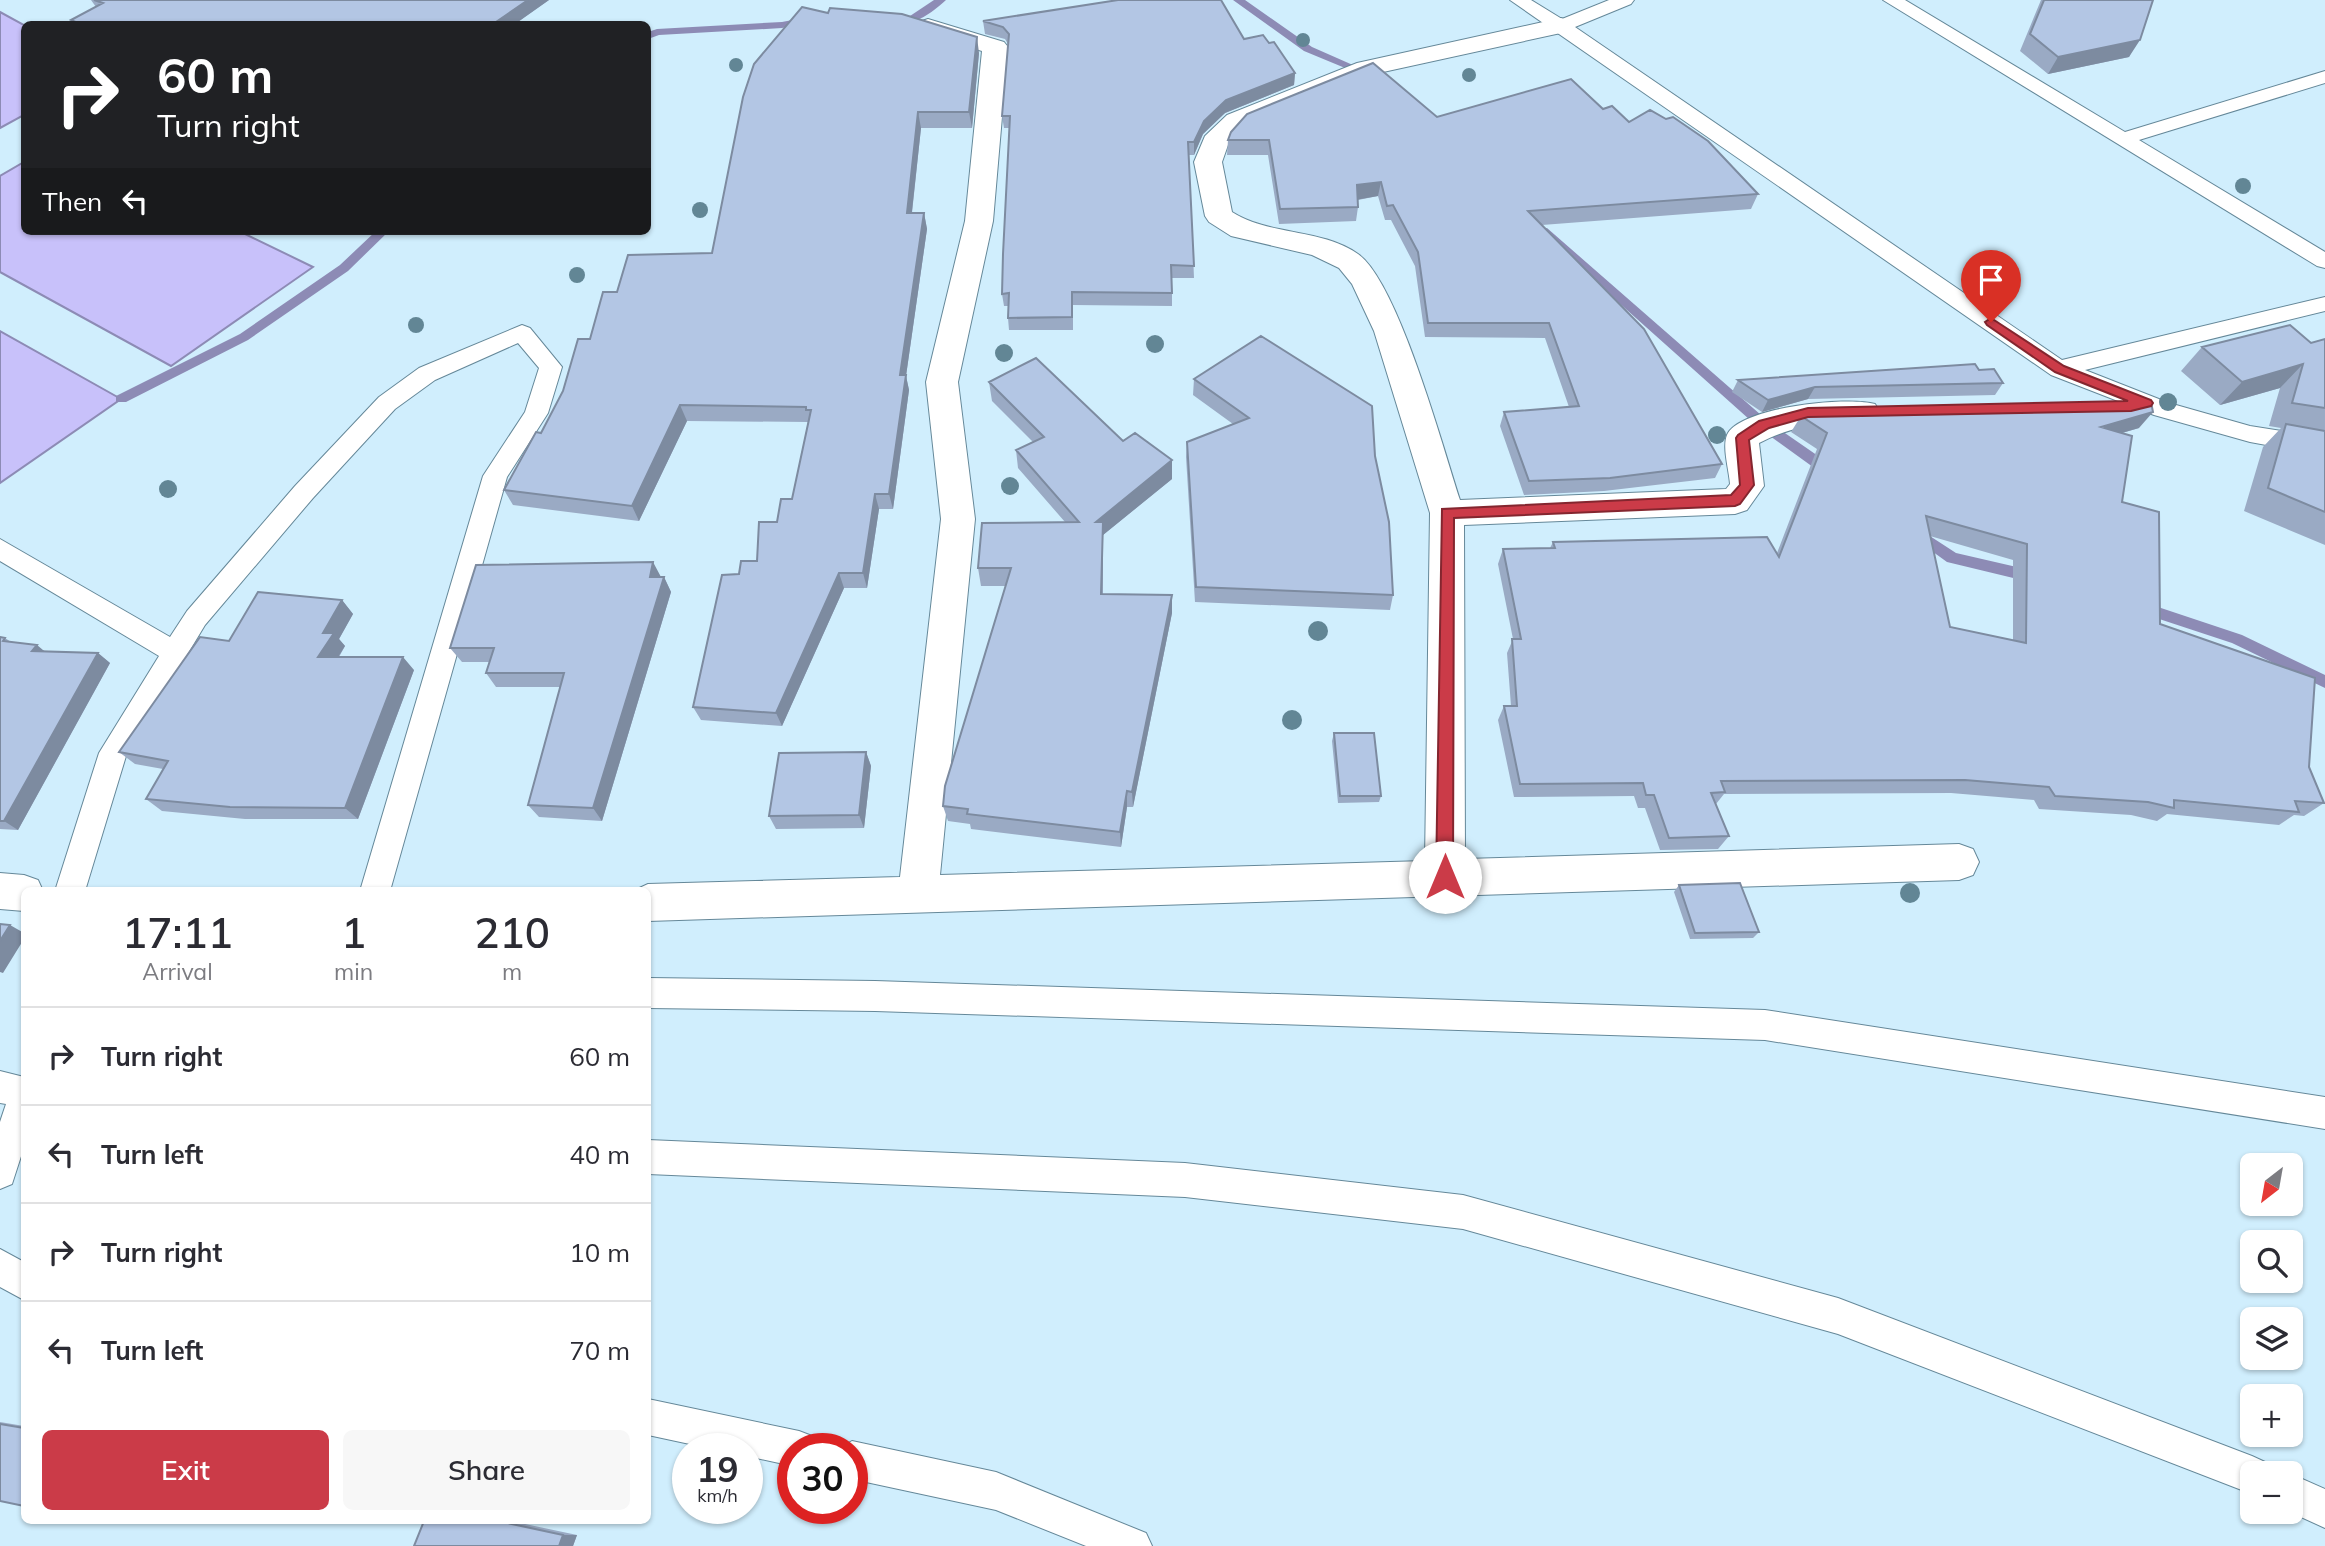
<!DOCTYPE html>
<meta charset="utf-8">
<style>
:root{--surface:#fff;--page:#f7f7f7;--text:#2b2b33;--muted:#7c7c81;--line:#e1e1e2;--accent:#cb3b48}
body{margin:0;font-family:Mulish,sans-serif;background:var(--page);color:var(--text);height:100vh;display:flex;flex-direction:column;font-size:26px;white-space:nowrap}
*{box-sizing:border-box;margin:0}
p{font-size:23px;color:var(--muted)}
.icon{flex:none;width:38px;height:38px;fill:none;stroke:currentColor;stroke-width:2;stroke-linecap:round;stroke-linejoin:round}
.map{position:relative;flex:1;overflow:hidden}
.details{position:absolute;left:21px;top:887px;width:630px;height:637px;display:flex;flex-direction:column;background:var(--surface);border-radius:10px;box-shadow:0 2px 5px #0004}
.details>*{flex:none}
.guide{position:absolute;left:21px;top:21px;width:630px;height:214px;border-radius:10px;box-shadow:0 2px 5px #0004;background:#202124;color:#fff;overflow:hidden}
.needle{width:46px;rotate:211deg}
.buttons{position:absolute;left:2240px;top:1153px;display:grid;gap:14px}
.buttons a{display:grid;place-items:center;width:63px;height:63px;border-radius:10px;background:var(--surface);box-shadow:0 2px 5px #0004;font-size:35px}
.speed{position:absolute;left:672px;top:1433px;display:flex;gap:14px;font-size:35px;font-weight:700;text-align:center}
.speed>*{display:grid;place-content:center;width:91px;height:91px;border-radius:50%;background:var(--surface);box-shadow:0 2px 5px #0004;line-height:1}
.speed small{font-size:18px;font-weight:400}
.speed .limit{border:10px solid #d22;background:#fff;color:#111}
.pin{position:absolute;display:grid;place-items:center;width:60px;height:60px;color:#fff;margin:-72px -30px;border-radius:50% 50% 50% 0;rotate:-45deg;box-shadow:0 0 7px #0007}
.pin .icon{rotate:45deg}
.me{position:absolute;width:77px;margin:-38px;rotate:0deg;stroke-linejoin:round;filter:drop-shadow(0 0 5px #0008)}
.turn{display:flex;align-items:center;gap:24px;height:147px;padding:0 21px;font-size:32px}
.turn .icon{width:91px;height:91px;stroke-width:2.5}
.turn b{display:block;font-size:49px;line-height:60px}
.then{display:flex;align-items:center;height:66px;padding:0 21px;background:#0003;gap:14px;font-size:26px}
.eta{display:flex;justify-content:space-evenly;align-items:center;height:119px;text-align:center}
.eta b{font-size:42px;font-weight:600;line-height:49px}
.action{display:flex;gap:14px;margin-top:auto;padding:14px 21px}
.action a{flex:1;height:80px;border-radius:10px;background:var(--accent);color:#fff;font-size:28px;font-weight:600;line-height:80px;text-align:center}
.action a+a{background:var(--page);color:var(--text)}
ul{padding:0;list-style:none}
li{display:flex;align-items:center;gap:21px;height:98px;padding:0 21px;border-top:2px solid var(--line)}
li div{flex:1}
li b{display:block;font-size:26px}
li em{font-style:normal}
.map>svg:first-child{display:block}
.water{fill:#c8c1fa;stroke:#8d8bb5;stroke-width:2}
.lines{fill:none;stroke-linecap:round;stroke-linejoin:round}
.stream{fill:#8d8bb5;fill-rule:evenodd}
.lane-casing{stroke:#658899;stroke-width:2}
.street-casing{stroke:#658899;stroke-width:2}
.lane{fill:#fff;fill-rule:evenodd}
.street{fill:#fff;fill-rule:evenodd}
.tree{fill:#628695}
.wall{fill:#9aaac4;fill-rule:evenodd}
.shaded-wall{fill:#7d8ba0}
.building{fill:#b3c6e4;stroke:#7d8ba0;stroke-width:2;fill-rule:evenodd}
.route{fill:#cb3b48;stroke:#84262f;stroke-width:2}
</style>
<div class="map">
<svg width="2325" height="1546" viewBox="0 0 2325 1546">
<rect width="100%" height="100%" fill="#d0eefd"/>
<path class="water" d="M 0,12 L 24,25 L 24,115 L 0,128 Z
M 24,162 L 24,231 L 239,231 L 313,267 L 171,366 L 0,272 L 0,176 Z
M 0,331 L 121,399 L 0,483 Z"/>
<g class="lines">
<path class="stream" d="M 934,0 L 946,0 C 931,14 908,31 888,19 L 893,16 L 907,18 Z
M 1233,0 L 1245,0 L 1312,47 L 1371,73 L 1362,75 L 1304,51 Z
M 808,17 L 812,18 L 812,22 L 782,28 L 659,35 L 648,39 L 648,32 L 657,29 L 782,22 Z
M 1547,228 L 1769,422 L 1834,467 L 1836,471 L 1834,475 L 1824,475 L 1759,428 L 1543,235 L 1543,229 Z
M 376,231 L 389,231 L 348,271 L 248,340 L 126,402 L 116,402 L 116,396 L 240,334 L 340,265 Z
M 1916,527 L 1956,553 L 2034,571 L 2041,577 L 2034,583 L 1947,562 L 1911,536 L 1909,532 L 1911,528 Z
M 2140,601 L 2242,635 L 2325,675 L 2325,688 L 2232,643 L 2135,611 L 2133,607 Z"/>
<defs>
<path id="lane" d="M 1510,0 L 1531,0 L 1562,19 L 1609,0 L 1634,0 L 1631,4 L 1575,27 L 2062,360 L 2325,297 L 2325,311 L 2085,370 L 2169,403 L 2250,426 L 2325,438 L 2325,456 L 2250,442 L 2154,415 L 2051,375 Z
M 1883,0 L 1905,0 L 2125,132 L 2325,71 L 2325,83 L 2139,140 L 2325,252 L 2325,268 L 2317,266 Z
M 522,325 L 530,328 L 562,367 L 548,413 L 507,477 L 390,891 L 360,891 L 483,476 L 525,412 L 539,368 L 518,343 L 435,380 L 395,409 L 313,498 L 205,625 L 126,756 L 85,891 L 55,891 L 99,753 L 159,656 L 0,561 L 0,539 L 170,637 L 187,611 L 295,486 L 379,397 L 419,368 Z
M 648,978 L 875,981 L 1765,1010 L 2325,1097 L 2325,1129 L 1765,1040 L 875,1011 L 648,1008 Z
M 0,1071 L 24,1077 L 24,1147 L 12,1184 L 0,1189 L 0,1122 L 6,1104 L 0,1103 Z
M 648,1140 L 1185,1163 L 1463,1195 L 1838,1298 L 2252,1456 L 2265,1462 L 2270,1474 L 2252,1474 L 2252,1494 L 1838,1334 L 1463,1229 L 1185,1197 L 648,1174 Z
M 0,1249 L 24,1262 L 24,1300 L 0,1287 Z
M 648,1399 L 799,1431 L 812,1436 L 817,1449 L 793,1449 L 793,1466 L 747,1456 L 747,1449 L 713,1449 L 648,1435 Z
M 852,1441 L 996,1472 L 1146,1533 L 1152,1546 L 1086,1546 L 996,1510 L 852,1479 L 852,1449 L 838,1449 Z
M 2291,1474 L 2325,1489 L 2325,1528 L 2290,1512 Z"/>
<path id="street" d="M 1561,18 L 1570,21 L 1574,26 L 1570,31 L 1374,74 L 1245,127 L 1228,145 L 1222,162 L 1232,212 C 1270,236 1321,228 1358,254 C 1398,282 1443,448 1460,500 L 1726,489 L 1730,484 C 1729,470 1722,447 1727,435 C 1739,407 1848,396 1875,404 L 1880,412 L 1875,420 C 1860,424 1845,423 1830,424 C 1804,425 1782,431 1759,443 L 1764,486 L 1747,510 L 1735,514 L 1464,525 L 1465,859 L 1959,844 L 1973,849 L 1979,862 L 1973,875 L 1959,880 L 648,921 L 648,891 L 633,891 L 648,884 L 900,877 L 941,519 L 926,382 L 965,221 L 982,51 L 919,32 L 915,27 L 919,22 L 928,19 L 1004,42 L 1008,47 L 993,221 L 958,382 L 975,519 L 940,875 L 1425,861 L 1430,513 L 1374,331 L 1352,284 L 1339,268 L 1312,255 L 1231,236 L 1209,222 L 1205,216 L 1194,162 L 1205,136 L 1227,115 L 1357,63 Z
M 0,873 L 24,875 L 38,880 L 43,891 L 24,891 L 24,911 L 0,909 Z"/>
</defs>
<use href="#lane" class="lane-casing"/>
<use href="#street" class="street-casing"/>
<use href="#lane" class="lane"/>
<use href="#street" class="street"/>
</g>
<g class="tree">
<circle cx="1303" cy="40" r="7"/>
<circle cx="736" cy="65" r="7"/>
<circle cx="1469" cy="75" r="7"/>
<circle cx="2243" cy="186" r="8"/>
<circle cx="700" cy="210" r="8"/>
<circle cx="577" cy="275" r="8"/>
<circle cx="416" cy="325" r="8"/>
<circle cx="1155" cy="344" r="9"/>
<circle cx="1004" cy="353" r="9"/>
<circle cx="2168" cy="402" r="9"/>
<circle cx="1717" cy="435" r="9"/>
<circle cx="1010" cy="486" r="9"/>
<circle cx="168" cy="489" r="9"/>
<circle cx="1318" cy="631" r="10"/>
<circle cx="1292" cy="720" r="10"/>
<circle cx="1910" cy="893" r="10"/>
</g>
<path class="wall" d="M 91,0 L 549,0 L 515,24 L 74,24 L 71,20 L 96,7 Z
M 2041,0 L 2153,0 L 2129,57 L 2048,74 L 2020,51 Z
M 983,21 L 1244,39 L 1269,43 L 1295,73 L 1294,85 L 1225,113 L 1203,134 L 1194,155 L 1189,155 L 1194,278 L 1172,278 L 1172,306 L 1073,305 L 1073,330 L 1009,330 L 1008,318 L 1008,306 L 1004,306 L 1002,294 L 1010,128 L 1004,128 L 1002,116 L 1008,44 L 1005,39 L 985,34 Z
M 979,53 L 972,128 L 921,128 L 912,213 L 924,213 L 927,229 L 906,376 L 909,390 L 893,509 L 879,509 L 867,588 L 844,588 L 782,726 L 701,720 L 693,707 L 739,574 L 757,561 L 777,522 L 792,499 L 808,422 L 687,421 L 639,521 L 513,505 L 504,490 L 541,433 L 590,339 L 617,292 L 712,253 Z
M 1603,109 L 1629,122 L 1758,194 L 1751,209 L 1542,225 L 1722,464 L 1715,478 L 1604,491 L 1524,495 L 1500,426 L 1504,412 L 1569,407 L 1545,338 L 1425,337 L 1415,266 L 1391,220 L 1385,220 L 1378,196 L 1358,200 L 1358,207 L 1356,221 L 1279,224 L 1268,155 L 1227,155 L 1228,140 L 1437,117 Z
M 2325,339 L 2325,545 L 2244,511 L 2263,447 L 2281,428 L 2269,426 L 2280,388 L 2220,405 L 2181,371 L 2202,347 L 2311,343 Z
M 1979,370 L 2003,383 L 1995,395 L 1808,399 L 1762,412 L 1732,392 L 1738,380 Z
M 1194,379 L 1375,456 L 1393,595 L 1390,610 L 1195,602 L 1186,457 L 1187,442 L 1233,424 L 1193,395 Z
M 989,382 L 1123,441 L 1172,479 L 1103,535 L 1103,594 L 1172,595 L 1172,613 L 1133,807 L 1127,807 L 1121,847 L 971,829 L 970,824 L 948,821 L 943,806 L 1006,586 L 981,586 L 978,568 L 1065,522 L 1018,468 L 1016,450 L 1033,442 L 992,401 Z
M 1801,416 L 2139,428 L 2122,433 L 2122,502 L 2160,624 L 2309,767 L 2324,803 L 2304,816 L 2294,815 L 2279,825 L 2167,814 L 2157,821 L 2131,815 L 2039,809 L 2034,800 L 1951,793 L 1724,794 L 1716,804 L 1729,836 L 1718,849 L 1660,850 L 1645,808 L 1638,808 L 1634,796 L 1514,797 L 1498,720 L 1504,706 L 1511,706 L 1507,653 L 1513,639 L 1498,564 L 1503,549 L 1550,548 L 1553,542 L 1777,553 L 1817,449 L 1791,432 ZM 1930,536 L 2013,560 L 2013,640 L 1950,627 Z
M 661,577 L 664,577 L 671,592 L 602,821 L 539,817 L 528,805 L 560,687 L 496,687 L 486,673 L 489,662 L 462,662 L 450,648 Z
M 342,600 L 353,614 L 339,639 L 345,646 L 339,657 L 414,670 L 358,819 L 245,819 L 162,811 L 146,799 L 163,769 L 135,764 L 119,752 L 229,641 Z
M 0,637 L 5,638 L 11,642 L 45,651 L 98,653 L 110,663 L 18,830 L 0,829 Z
M 1334,733 L 1381,796 L 1379,802 L 1338,803 L 1332,741 Z
M 866,752 L 871,766 L 864,828 L 776,829 L 769,816 Z
M 1679,885 L 1759,932 L 1753,938 L 1690,939 L 1674,892 Z
M 0,1422 L 24,1426 L 24,1506 L 0,1501 Z
M 424,1521 L 511,1521 L 577,1535 L 573,1546 Z"/>
<path class="shaded-wall" d="M 528,0 L 549,0 L 515,24 L 493,24 Z
M 977,37 L 979,53 L 972,128 L 969,112 Z
M 2140,40 L 2129,57 L 2048,74 L 2058,57 Z
M 1295,73 L 1294,85 L 1225,113 L 1203,134 L 1194,155 L 1194,142 L 1204,121 L 1226,100 Z
M 918,112 L 921,128 L 910,229 L 907,213 Z
M 1381,182 L 1378,196 L 1355,200 L 1357,185 Z
M 924,213 L 927,229 L 906,376 L 909,390 L 893,509 L 889,494 L 900,375 Z
M 2303,364 L 2280,388 L 2220,405 L 2242,382 Z
M 1815,387 L 1808,399 L 1762,412 L 1768,400 Z
M 680,405 L 687,421 L 639,521 L 632,506 Z
M 2153,412 L 2139,428 L 2087,443 L 2101,427 Z
M 1172,460 L 1172,479 L 1103,535 L 1102,612 L 1096,522 Z
M 875,494 L 879,509 L 867,588 L 863,573 Z
M 653,562 L 661,577 L 650,577 Z
M 839,573 L 844,588 L 782,726 L 776,713 Z
M 664,577 L 671,592 L 602,821 L 593,808 Z
M 1172,595 L 1172,613 L 1133,807 L 1132,792 Z
M 342,600 L 353,614 L 339,639 L 345,646 L 330,670 L 318,657 L 323,633 Z
M 37,645 L 49,655 L 32,651 Z
M 98,653 L 110,663 L 18,830 L 4,821 Z
M 403,657 L 414,670 L 358,819 L 345,808 Z
M 866,752 L 871,766 L 864,828 L 859,815 Z
M 1127,791 L 1127,807 L 1121,847 L 1120,832 Z
M 10,925 L 24,933 L 24,939 L 3,973 L 0,972 L 0,941 Z
M 563,1535 L 577,1535 L 573,1546 L 559,1546 Z"/>
<path class="building" d="M 94,0 L 528,0 L 493,24 L 80,24 L 71,20 L 103,3 Z
M 1118,0 L 1221,0 L 1244,39 L 1263,35 L 1269,43 L 1274,42 L 1295,73 L 1226,100 L 1204,121 L 1194,142 L 1188,142 L 1194,266 L 1171,265 L 1172,293 L 1072,292 L 1072,317 L 1008,318 L 1009,293 L 1002,294 L 1003,254 L 1010,116 L 1002,116 L 1009,34 L 1003,27 L 983,21 Z
M 2044,0 L 2153,0 L 2140,40 L 2058,57 L 2030,34 Z
M 802,7 L 828,13 L 830,8 L 902,14 L 977,37 L 969,112 L 918,112 L 907,213 L 924,213 L 900,375 L 906,375 L 889,494 L 875,494 L 863,573 L 839,573 L 776,713 L 693,707 L 722,575 L 739,574 L 741,561 L 757,561 L 759,522 L 777,522 L 781,499 L 792,499 L 811,410 L 806,410 L 806,407 L 680,405 L 632,506 L 504,490 L 536,432 L 541,433 L 563,391 L 578,339 L 590,339 L 603,292 L 617,292 L 628,255 L 712,253 L 743,97 L 754,64 Z
M 1373,63 L 1437,117 L 1571,79 L 1603,109 L 1612,106 L 1629,122 L 1650,110 L 1666,119 L 1673,117 L 1708,141 L 1758,194 L 1528,211 L 1644,329 L 1722,464 L 1610,478 L 1529,481 L 1504,412 L 1579,406 L 1549,323 L 1428,323 L 1418,252 L 1393,205 L 1387,206 L 1381,182 L 1357,185 L 1358,207 L 1280,209 L 1269,140 L 1228,140 L 1231,132 L 1247,114 Z
M 2290,325 L 2311,343 L 2325,339 L 2325,408 L 2292,403 L 2303,364 L 2242,382 L 2202,347 Z
M 1261,336 L 1372,406 L 1375,456 L 1389,522 L 1393,595 L 1196,587 L 1187,442 L 1249,418 L 1194,379 Z
M 1036,358 L 1123,441 L 1135,433 L 1172,460 L 1096,522 L 1103,522 L 1101,594 L 1172,595 L 1132,792 L 1127,791 L 1120,832 L 967,814 L 968,809 L 943,806 L 945,786 L 1011,568 L 978,568 L 982,523 L 1079,522 L 1016,450 L 1044,437 L 989,382 Z
M 1975,364 L 1979,370 L 1994,369 L 2003,383 L 1815,387 L 1768,400 L 1738,380 Z
M 2151,402 L 2153,412 L 2101,427 L 2132,436 L 2122,502 L 2159,512 L 2160,624 L 2315,678 L 2309,767 L 2324,803 L 2295,801 L 2299,812 L 2174,800 L 2174,808 L 2148,802 L 2055,796 L 2049,787 L 1965,780 L 1721,781 L 1725,792 L 1711,793 L 1729,836 L 1669,838 L 1654,795 L 1646,795 L 1643,783 L 1520,784 L 1504,706 L 1517,706 L 1512,639 L 1521,639 L 1503,549 L 1555,548 L 1553,542 L 1767,537 L 1779,557 L 1827,433 L 1801,416 L 1818,410 ZM 1926,516 L 2027,544 L 2026,643 L 1950,627 Z
M 2286,424 L 2325,431 L 2325,512 L 2268,488 Z
M 653,562 L 650,577 L 664,577 L 593,808 L 528,805 L 564,673 L 486,673 L 494,648 L 450,648 L 476,565 Z
M 258,592 L 342,600 L 323,633 L 334,633 L 318,657 L 403,657 L 345,808 L 230,807 L 146,799 L 168,761 L 119,752 L 200,637 L 229,641 Z
M 0,637 L 5,638 L 3,641 L 37,645 L 32,651 L 98,653 L 4,821 L 0,821 Z
M 1334,733 L 1374,733 L 1381,796 L 1340,796 Z
M 866,752 L 859,815 L 769,816 L 779,753 Z
M 1740,883 L 1759,932 L 1695,933 L 1679,885 Z
M 0,924 L 10,925 L 0,941 Z
M 0,1424 L 24,1428 L 24,1506 L 0,1501 Z
M 424,1521 L 498,1521 L 563,1535 L 559,1546 L 414,1546 Z"/>
<path class="route" d="M 1991,318 L 2064,366 L 2151,400 L 2153,403 L 2151,406 L 2131,411 L 1808,417 L 1769,428 L 1749,440 L 1754,485 L 1740,504 L 1735,506 L 1454,518 L 1453,877 L 1451,883 L 1445,885 L 1439,883 L 1436,877 L 1442,509 L 1731,495 L 1740,485 L 1736,438 L 1738,435 L 1759,421 L 1808,408 L 2128,401 L 2055,372 L 1987,325 L 1985,322 Z"/>
</svg>
<div class="buttons">
<a><svg class="needle" viewBox="-14 -14 28 28"><path d="M0-13l5 13h-10z" fill="#e53935"/><path d="M0 13l5-13h-10z" fill="#7c7c81"/></svg></a>
<a><svg class="icon" aria-label="search" viewBox="0 0 24 24"><circle cx="10" cy="10" r="6"/><path d="M15 15l6 6"/></svg></a>
<a><svg class="icon" aria-label="layers" viewBox="0 0 24 24"><path d="M12 4l9 5-9 5-9-5zM3 14l9 5 9-5"/></svg></a>
<a>+</a>
<a>−</a>
</div>
<div class="speed"><div>19<small>km/h</small></div><div class="limit">30</div></div>
<div class="pin" style="left:1991px;top:322px;background:#d93025"><svg class="icon" aria-label="arrive" viewBox="0 0 24 24"><path d="M6 21V4h12l-3 4 3 4H6"/></svg></div>
<svg class="me" style="left:1445px;top:877px" viewBox="-20 -20 40 40"><circle r="19" fill="#fff"/><path d="M0-13L10 11 0 6-10 11z" fill="#cb3b48"/></svg>
<div class="guide">
<div class="turn"><svg class="icon" aria-label="right" viewBox="0 0 24 24"><path d="M7 20v-9h11M14 6l5 5-5 5"/></svg><div><b>60 m</b>Turn right</div></div>
<div class="then">Then<svg class="icon" aria-label="left" viewBox="0 0 24 24"><path d="M17 20v-9H6M10 6l-5 5 5 5"/></svg></div>
</div>
<section class="details">
<div class="eta">
<div><b>17:11</b><p>Arrival</p></div>
<div><b>1</b><p>min</p></div>
<div><b>210</b><p>m</p></div>
</div>
<ul>
<li><svg class="icon" aria-label="right" viewBox="0 0 24 24"><path d="M7 20v-9h11M14 6l5 5-5 5"/></svg><div><b>Turn right</b></div><em>60 m</em></li>
<li><svg class="icon" aria-label="left" viewBox="0 0 24 24"><path d="M17 20v-9H6M10 6l-5 5 5 5"/></svg><div><b>Turn left</b></div><em>40 m</em></li>
<li><svg class="icon" aria-label="right" viewBox="0 0 24 24"><path d="M7 20v-9h11M14 6l5 5-5 5"/></svg><div><b>Turn right</b></div><em>10 m</em></li>
<li><svg class="icon" aria-label="left" viewBox="0 0 24 24"><path d="M17 20v-9H6M10 6l-5 5 5 5"/></svg><div><b>Turn left</b></div><em>70 m</em></li>
</ul>
<div class="action"><a>Exit</a><a>Share</a></div>
</section>
</div>
